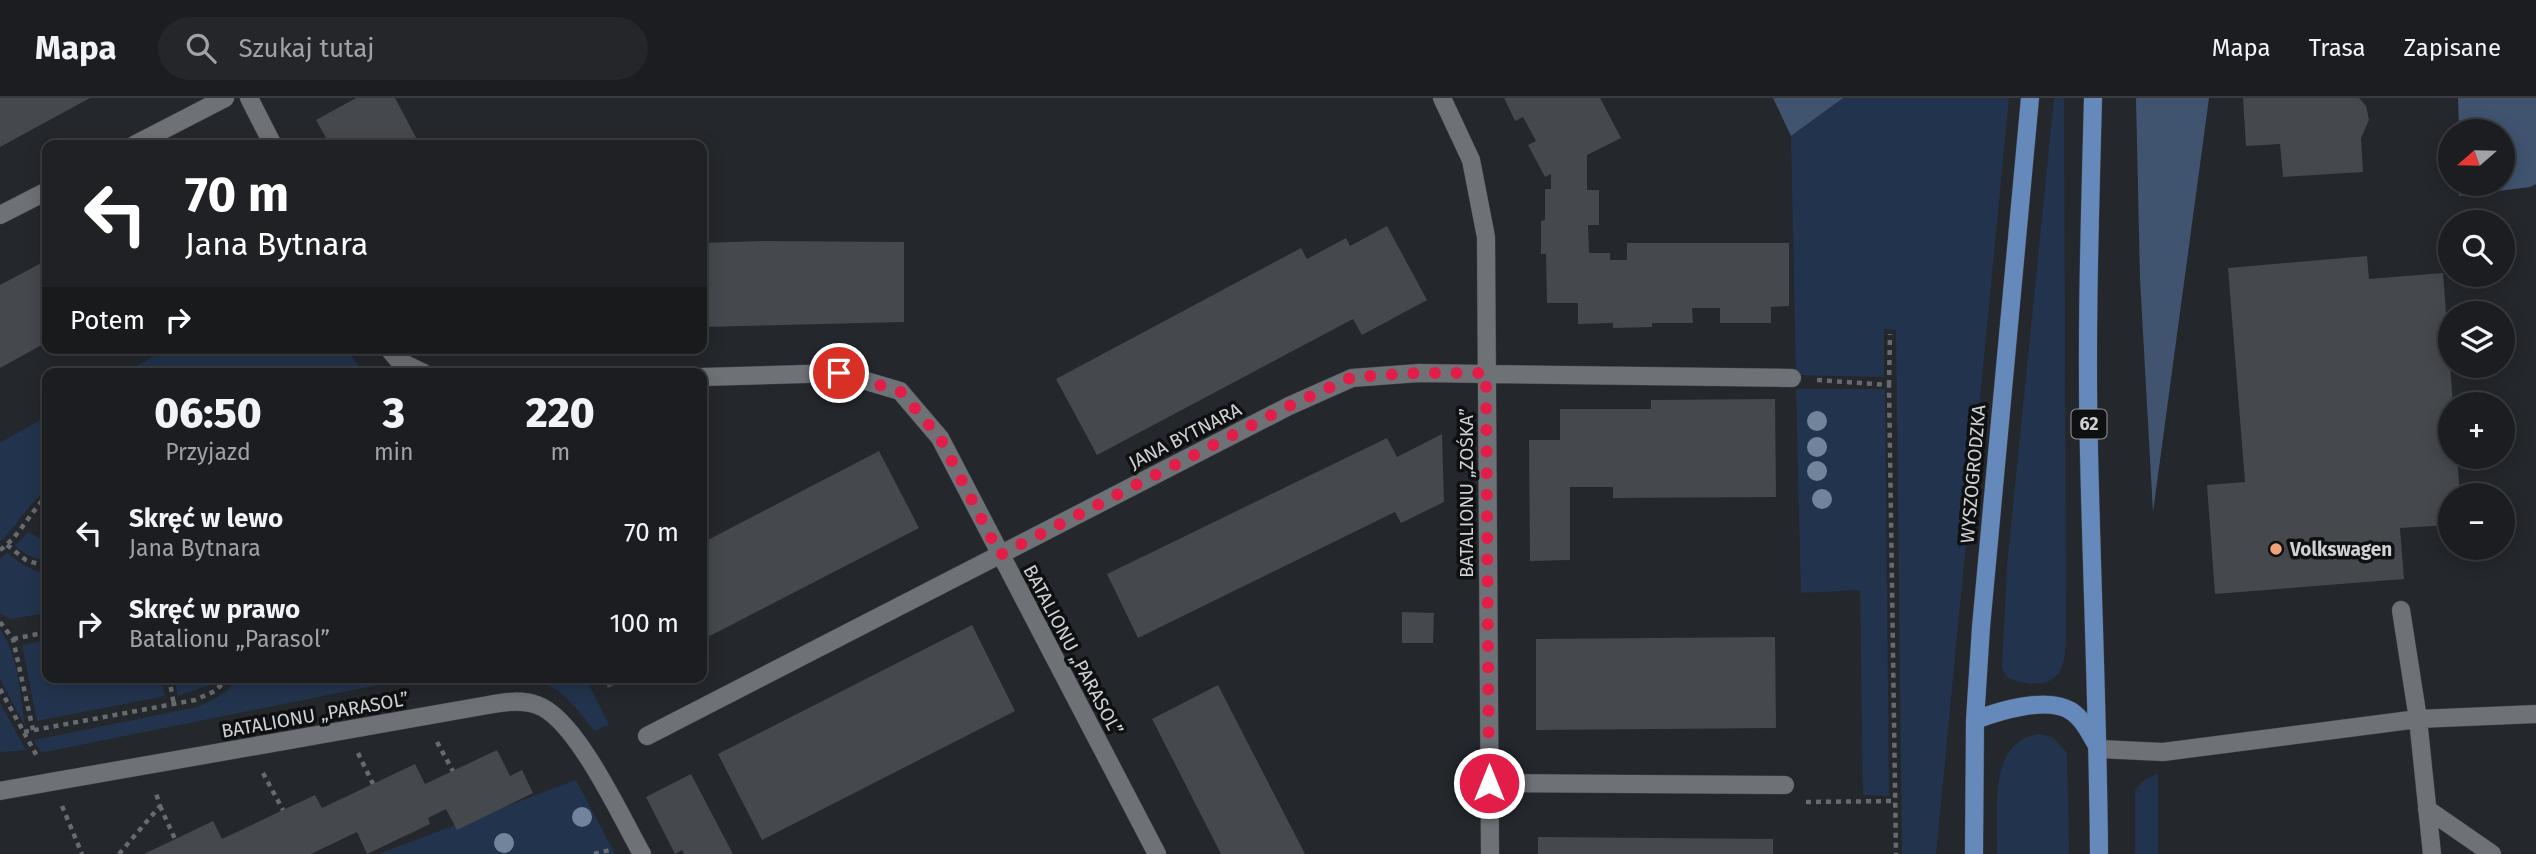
<!DOCTYPE html>
<html lang="pl">
<meta charset="utf-8">
<style>
:root{--surface:#1b1d21;--page:#24262a;--text:#f1f3f6;--muted:#a0a2a5;--line:#393b3f}
body{margin:0;font-family:"Fira Sans",sans-serif;background:var(--page);color:var(--text);height:100vh;display:flex;flex-direction:column;font-size:26px;white-space:nowrap}
*{box-sizing:border-box;margin:0}
p{font-size:23px;color:var(--muted)}
.icon{flex:none;width:38px;height:38px;fill:none;stroke:currentColor;stroke-width:2;stroke-linecap:round;stroke-linejoin:round}
.map{position:relative;flex:1;overflow:hidden}
.side{position:absolute;left:42px;top:270px;width:665px;height:315px;display:flex;flex-direction:column;background:var(--surface);border-radius:14px;box-shadow:0 4px 18px #0003,0 0 0 2px var(--line)}
.side>*{flex:none}
.banner{position:absolute;left:42px;top:42px;width:665px;height:214px;border-radius:14px;box-shadow:0 4px 18px #0003,0 0 0 2px var(--line);background:#202124;color:#fff;overflow:hidden}
.needle{width:46px;rotate:250deg}
.controls{position:absolute;left:2438px;top:21px;display:grid;gap:14px}
.controls a{display:grid;place-items:center;width:77px;height:77px;border-radius:50%;background:var(--surface);box-shadow:0 4px 18px #0003,0 0 0 2px var(--line);font-size:35px}
.pin{position:absolute;display:grid;place-items:center;width:60px;height:60px;color:#fff;margin:-30px;border:4px solid #fff;border-radius:50%;box-shadow:0 2px 7px #0007}
.me{position:absolute;width:77px;margin:-38px;rotate:0deg;stroke-linejoin:round;filter:drop-shadow(0 0 5px #0008)}
.turn{display:flex;align-items:center;gap:24px;height:147px;padding:0 28px;font-size:32px}
.turn .icon{width:91px;height:91px;stroke-width:2.5}
.turn b{display:block;font-size:49px;line-height:60px}
.then{display:flex;align-items:center;height:66px;padding:0 28px;background:#0003;gap:14px;font-size:26px}
.eta{display:flex;justify-content:space-evenly;align-items:center;height:119px;text-align:center}
.eta b{font-size:42px;font-weight:800;line-height:49px}
ul{padding:0;list-style:none}
li{display:flex;align-items:center;gap:21px;height:91px;padding:0 28px}
li div{flex:1}
li b{display:block;font-size:26px}
li em{font-style:normal}
header{display:flex;align-items:center;gap:42px;box-sizing:border-box;height:98px;padding:0 35px;background:var(--surface);border-bottom:2px solid var(--line)}
header strong{font-size:33px}
nav{display:flex;gap:38px;margin-inline-start:auto;font-size:24px}
.search{width:490px;height:63px;background:var(--page);display:flex;align-items:center;gap:18px;box-sizing:border-box;padding:0 24px;border-radius:38px;color:var(--muted);font-size:26px}
.map>svg:first-child{display:block}
.green{fill:#22344d}
.forest{fill:#405470}
.building{fill:#45494e}
.lines{fill:none;stroke-linecap:round;stroke-linejoin:round}
.lane-casing{stroke:#3f4246;stroke-width:19}
.street-casing{stroke:#3f4246;stroke-width:19}
.primary-casing{stroke:#3f4246;stroke-width:19}
.path{stroke:#676a6e;stroke-width:4.5;stroke-dasharray:5 5;stroke-linecap:butt}
.lane{stroke:#6e7277;stroke-width:18}
.street{stroke:#6e7277;stroke-width:18}
.primary{stroke:#6589ba;stroke-width:18}
.tree{fill:#72839c}
.route{stroke:#e11d48;stroke-width:12;stroke-dasharray:0 21.6}
.poi-dot{fill:#f1a27b;stroke:#0f1012;stroke-width:2.5}
.labels{text-anchor:middle;dominant-baseline:central;stroke-width:7;stroke-linejoin:round;paint-order:stroke}
.shield{fill:#0f1012;stroke:#95979a;stroke-width:2}
.shield-label{font-size:18px;font-weight:bold;fill:#cfd1d4}
.street-label{font-size:19px;fill:#cfd1d4;stroke:#0f1012}
.poi-label{font-size:19px;font-weight:bold;fill:#cfd1d4;stroke:#0f1012;text-anchor:start}
</style>
<header>
<strong>Mapa</strong>
<div class="search"><svg class="icon" aria-label="search" viewBox="0 0 24 24"><circle cx="10" cy="10" r="6"/><path d="M15 15l6 6"/></svg>Szukaj tutaj</div>
<nav><a>Mapa</a><a>Trasa</a><a>Zapisane</a></nav>
</header>
<div class="map">
<svg width="2536" height="756" viewBox="0 0 2536 756">
<rect width="100%" height="100%" fill="#24272c"/>
<path class="green" d="M 1843,0 L 2009,0 L 1936,756 L 1902,756 L 1896,232 L 1884,231 L 1884,279 L 1796,277 L 1791,38 Z
M 2054,0 L 2064,0 L 2066,543 C 2065,552 2065,563 2061,571 C 2052,591 2022,588 2006,578 L 2002,570 L 2007,469 Z
M 168,250 L 345,250 L 365,275 L 124,275 Z
M 1796,291 L 1885,291 L 1889,698 L 1863,697 L 1860,492 L 1801,495 Z
M 47,318 L 47,391 C 28,407 17,427 0,444 L 0,345 Z
M 28,434 L 47,444 L 47,464 L 27,457 L 15,448 Z
M 7,455 C 19,464 32,474 47,475 L 47,515 L 10,521 L 0,515 L 0,460 Z
M 0,531 C 19,558 20,596 25,628 L 0,581 Z
M 47,542 L 47,579 L 161,579 L 165,598 L 37,623 L 22,547 Z
M 174,579 L 218,579 L 210,587 L 178,598 Z
M 237,579 L 377,579 L 378,587 L 50,653 L 41,654 L 34,642 L 197,609 C 213,602 229,595 237,579 Z
M 502,579 L 585,579 L 609,627 L 595,633 C 582,619 569,597 551,589 C 537,582 516,586 502,579 Z
M 0,605 L 26,652 L 0,654 Z
M 2040,636 L 2053,639 L 2067,655 L 2069,756 L 1997,756 C 1998,718 1986,642 2040,636 Z
M 2158,675 L 2158,756 L 2135,756 L 2135,692 L 2144,682 Z
M 576,682 L 615,756 L 378,756 Z"/>
<path class="forest" d="M 1773,0 L 1843,0 L 1791,38 Z
M 2136,0 L 2209,0 L 2153,414 L 2140,181 Z
M 2458,0 L 2536,0 L 2536,86 L 2530,89 L 2459,98 L 2459,86 L 2502,86 L 2502,33 L 2459,33 Z"/>
<path class="building" d="M 0,0 L 90,0 L 0,49 Z
M 356,0 L 395,0 L 420,47 L 330,47 L 316,22 Z
M 1504,0 L 1600,0 L 1621,40 L 1587,57 L 1587,92 L 1599,92 L 1599,127 L 1588,127 L 1589,155 L 1610,155 L 1610,162 L 1627,162 L 1627,145 L 1789,145 L 1789,208 L 1771,209 L 1771,225 L 1720,225 L 1720,210 L 1692,210 L 1693,225 L 1652,225 L 1652,229 L 1613,230 L 1613,225 L 1578,226 L 1578,205 L 1547,205 L 1546,156 L 1541,156 L 1541,123 L 1545,122 L 1545,91 L 1551,91 L 1551,76 L 1545,79 L 1528,47 L 1536,43 L 1523,19 L 1515,23 Z
M 2243,0 L 2359,0 L 2366,8 L 2369,22 L 2361,40 L 2363,74 L 2283,79 L 2280,46 L 2246,48 Z
M 1387,128 L 1427,202 L 1362,237 L 1353,221 L 1097,357 L 1056,281 L 1301,150 L 1307,161 L 1346,140 L 1350,148 Z
M 762,143 L 904,144 L 904,224 L 702,229 L 702,145 Z
M 2367,158 L 2369,181 L 2443,175 L 2453,306 L 2450,306 L 2450,359 L 2457,359 L 2460,397 L 2450,397 L 2450,427 L 2400,430 L 2404,481 L 2215,496 L 2207,387 L 2245,384 L 2228,170 Z
M 47,162 L 47,244 L 0,270 L 0,187 Z
M 1775,301 L 1776,399 L 1613,400 L 1613,389 L 1570,389 L 1570,462 L 1530,463 L 1529,342 L 1560,342 L 1560,311 L 1651,311 L 1651,302 Z
M 1442,336 L 1444,404 L 1401,425 L 1395,414 L 1138,540 L 1107,476 L 1387,340 L 1397,359 Z
M 879,353 L 919,430 L 702,542 L 702,445 Z
M 1402,514 L 1434,515 L 1433,545 L 1402,545 Z
M 972,527 L 1015,613 L 762,742 L 718,656 Z
M 1775,539 L 1776,630 L 1536,632 L 1536,541 Z
M 602,579 L 630,579 L 608,590 Z
M 1218,587 L 1239,628 L 1305,756 L 1221,756 L 1173,662 L 1152,621 Z
M 497,652 L 510,678 L 522,672 L 533,695 L 457,732 L 446,711 L 428,720 L 430,726 L 367,756 L 357,734 L 311,756 L 144,756 L 213,723 L 222,741 L 315,697 L 322,710 L 415,666 L 425,686 Z
M 691,676 L 733,756 L 684,756 L 682,752 L 675,756 L 646,699 Z
M 1538,739 L 1773,741 L 1773,756 L 1538,756 Z"/>
<g class="lines">
<defs>
<path id="lane" d="M 2099,651 L 2163,654 L 2418,621 L 2401,512
M 2427,711 L 2492,756
M 2432,756 L 2418,621 L 2536,616"/>
<path id="street" d="M 249,0 L 273,47
M 1442,0 L 1471,62 L 1486,139 L 1490,756
M 134,47 L 225,0
M 0,117 L 47,93
M 388,250 L 399,263 L 424,275
M 702,279 L 839,275 L 900,293 L 940,340 L 1157,756
M 647,638 L 1289,308 L 1352,280 L 1419,275 L 1792,280
M 1490,685 L 1785,687
M 0,693 L 488,607 C 503,604 522,601 537,607 C 576,620 621,719 642,756"/>
<path id="primary" d="M 2093,0 C 2090,118 2086,236 2089,354 C 2092,488 2098,622 2099,756
M 1975,622 C 1999,613 2047,598 2071,613 C 2083,621 2090,635 2097,648
M 1974,756 L 1975,622 L 1981,529 L 2030,0"/>
</defs>
<use href="#lane" class="lane-casing"/>
<use href="#street" class="street-casing"/>
<use href="#primary" class="primary-casing"/>
<path class="path" d="M 1817,282 L 1889,287 L 1896,756
M 1889,287 L 1890,236
M 7,447 L 26,462 L 47,469
M 0,452 C 20,438 30,414 47,398
M 0,524 L 13,541 L 33,632
M 13,541 L 47,534
M 169,579 L 174,607
M 0,591 L 38,660
M 24,634 L 195,602 L 215,593 L 229,579
M 437,644 L 453,673
M 358,655 L 373,686
M 263,675 L 283,712
M 1806,704 L 1896,703
M 62,708 L 82,756
M 160,708 L 175,741
M 119,756 L 160,708 L 155,692
M 594,756 L 610,752"/>
<use href="#lane" class="lane"/>
<use href="#street" class="street"/>
<use href="#primary" class="primary"/>
</g>
<g class="tree">
<circle cx="1817" cy="323" r="10"/>
<circle cx="1817" cy="349" r="10"/>
<circle cx="1817" cy="373" r="10"/>
<circle cx="1822" cy="401" r="10"/>
<circle cx="582" cy="719" r="10"/>
<circle cx="504" cy="745" r="10"/>
</g>
<g class="lines">
<path class="route" d="M 839,275 L 900,293 L 940,340 L 1000,457 L 1289,308 L 1352,279 L 1419,275 L 1486,275 L 1489,685"/>
</g>
<circle class="poi-dot" cx="2276" cy="451" r="7"/>
<g class="labels">
<rect class="shield" x="2071.5" y="311.5" width="35" height="29" rx="5"/>
<g class="shield-label">
<text x="2089" y="326">62</text>
</g>
<g class="street-label">
<text transform="translate(1185 338) rotate(-27)">JANA BYTNARA</text>
<text transform="translate(1973 376) rotate(-85)">WYSZOGRODZKA</text>
<text transform="translate(1466 395) rotate(-90)">BATALIONU „ZOŚKA”</text>
<text transform="translate(1073 552) rotate(62)">BATALIONU „PARASOL”</text>
<text transform="translate(315 617) rotate(-10)">BATALIONU „PARASOL”</text>
</g>
<g class="poi-label">
<text x="2290" y="451">Volkswagen</text>
</g>
</g>
</svg>
<div class="controls">
<a><svg class="needle" viewBox="-14 -14 28 28"><path d="M0-13l5 13h-10z" fill="#e53935"/><path d="M0 13l5-13h-10z" fill="#a0a2a5"/></svg></a>
<a><svg class="icon" aria-label="search" viewBox="0 0 24 24"><circle cx="10" cy="10" r="6"/><path d="M15 15l6 6"/></svg></a>
<a><svg class="icon" aria-label="layers" viewBox="0 0 24 24"><path d="M12 4l9 5-9 5-9-5zM3 14l9 5 9-5"/></svg></a>
<a>+</a>
<a>−</a>
</div>
<div class="pin" style="left:839px;top:275px;background:#d93025"><svg class="icon" aria-label="arrive" viewBox="0 0 24 24"><path d="M6 21V4h12l-3 4 3 4H6"/></svg></div>
<svg class="me" style="left:1489px;top:685px" viewBox="-20 -20 40 40"><circle r="17" fill="#e11d48" stroke="#fff" stroke-width="3"/><path d="M0-11L8 9 0 5-8 9z" fill="#fff"/></svg>
<div class="banner">
<div class="turn"><svg class="icon" aria-label="left" viewBox="0 0 24 24"><path d="M17 20v-9H6M10 6l-5 5 5 5"/></svg><div><b>70 m</b>Jana Bytnara</div></div>
<div class="then">Potem<svg class="icon" aria-label="right" viewBox="0 0 24 24"><path d="M7 20v-9h11M14 6l5 5-5 5"/></svg></div>
</div>
<section class="side">
<div class="eta">
<div><b>06:50</b><p>Przyjazd</p></div>
<div><b>3</b><p>min</p></div>
<div><b>220</b><p>m</p></div>
</div>
<ul>
<li><svg class="icon" aria-label="left" viewBox="0 0 24 24"><path d="M17 20v-9H6M10 6l-5 5 5 5"/></svg><div><b>Skręć w lewo</b><p>Jana Bytnara</p></div><em>70 m</em></li>
<li><svg class="icon" aria-label="right" viewBox="0 0 24 24"><path d="M7 20v-9h11M14 6l5 5-5 5"/></svg><div><b>Skręć w prawo</b><p>Batalionu „Parasol”</p></div><em>100 m</em></li>
</ul>
</section>
</div>
